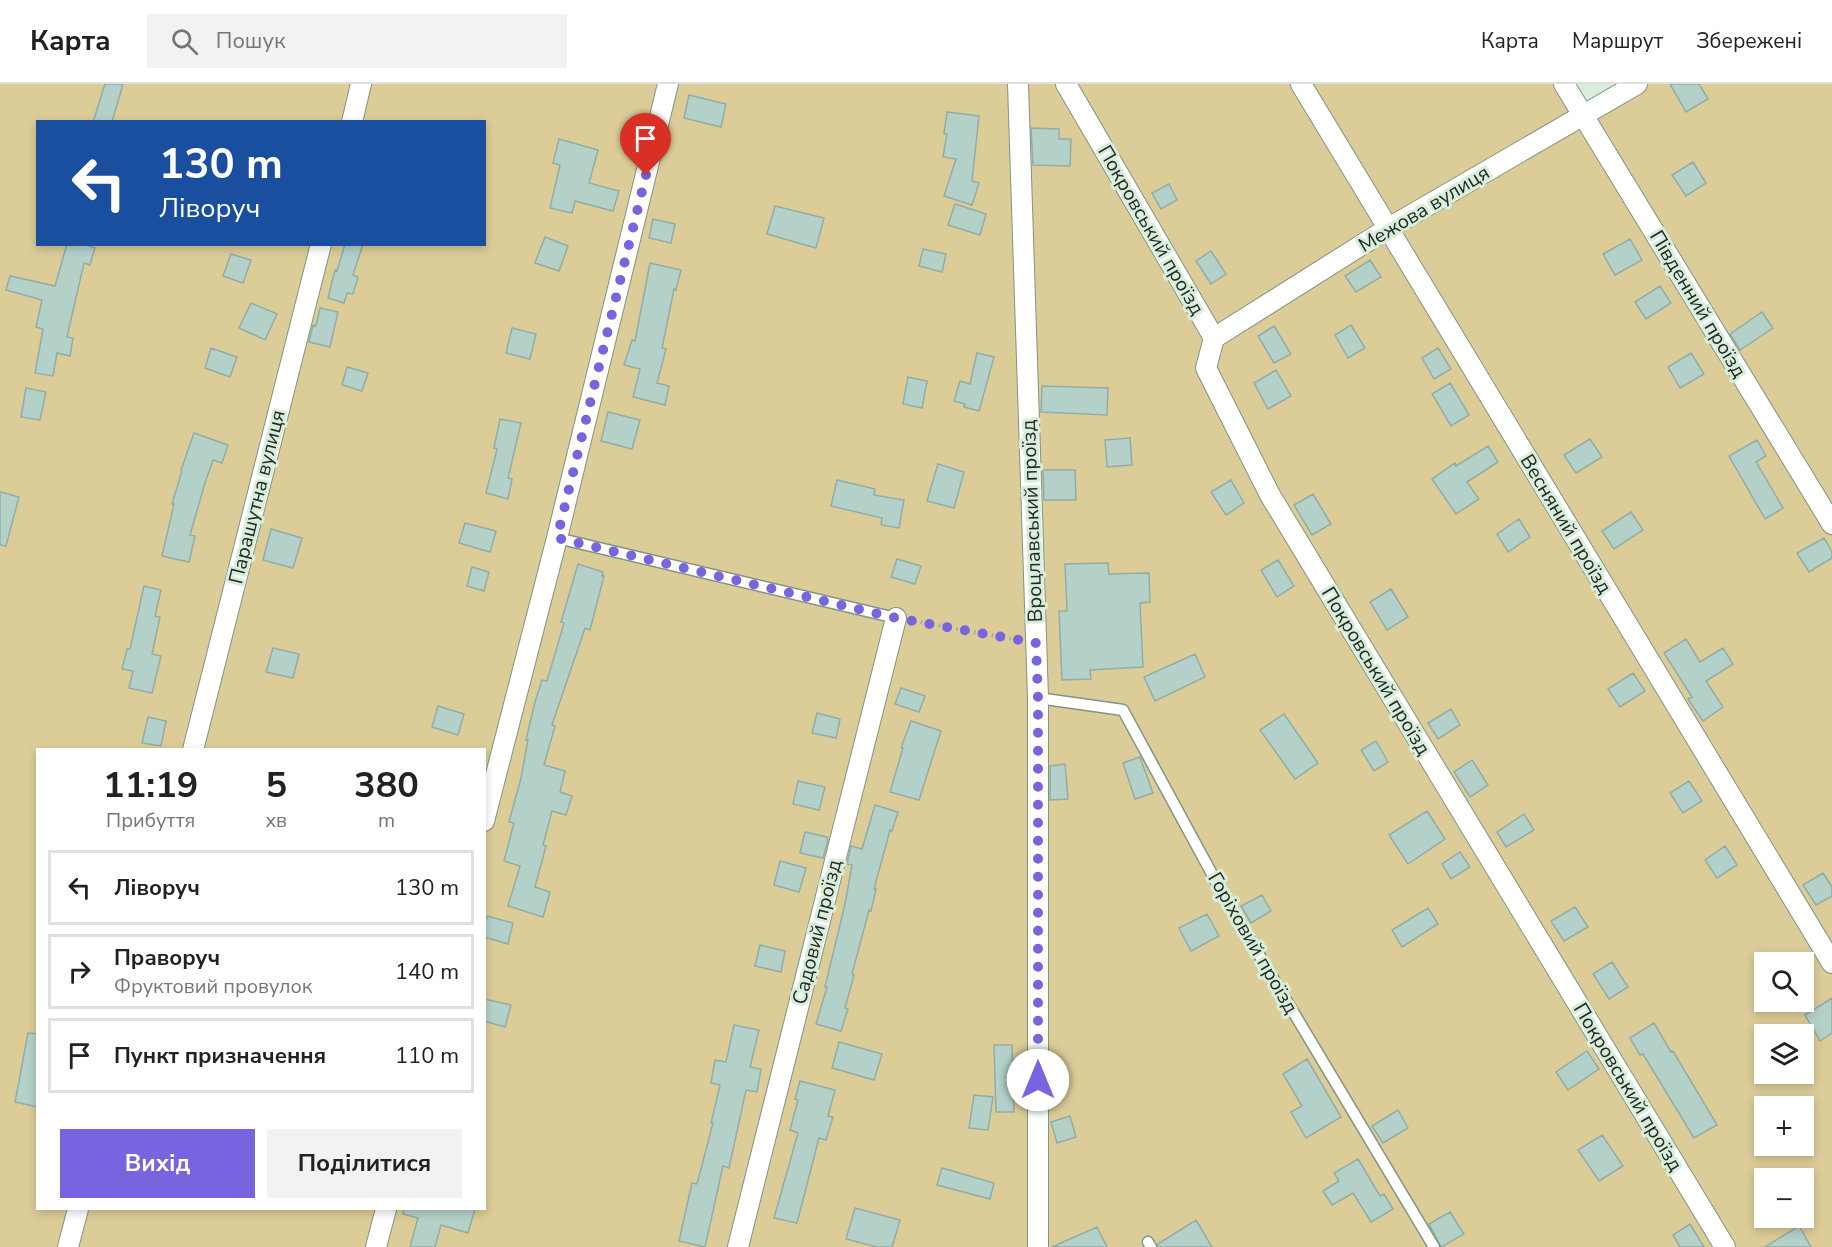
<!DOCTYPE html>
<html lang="uk">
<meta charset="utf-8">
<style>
:root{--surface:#fff;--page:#f2f2f2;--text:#222;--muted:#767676;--line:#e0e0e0;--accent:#7764df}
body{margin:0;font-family:"Nunito Sans",sans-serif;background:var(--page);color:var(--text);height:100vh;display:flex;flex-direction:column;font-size:22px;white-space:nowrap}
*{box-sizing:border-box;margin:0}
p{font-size:20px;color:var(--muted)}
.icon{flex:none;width:33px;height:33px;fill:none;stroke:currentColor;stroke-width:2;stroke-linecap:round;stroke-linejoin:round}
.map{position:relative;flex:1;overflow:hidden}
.details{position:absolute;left:36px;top:664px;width:450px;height:462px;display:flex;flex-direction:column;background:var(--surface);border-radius:0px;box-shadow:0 3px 9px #0003}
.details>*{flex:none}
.banner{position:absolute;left:36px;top:36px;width:450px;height:126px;border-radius:0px;box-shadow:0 3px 9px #0003;background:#1a4fa0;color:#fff;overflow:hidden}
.buttons{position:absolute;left:1754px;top:868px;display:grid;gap:12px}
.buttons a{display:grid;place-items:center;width:60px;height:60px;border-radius:0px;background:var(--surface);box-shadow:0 3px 9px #0003;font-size:30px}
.pin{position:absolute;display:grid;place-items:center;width:51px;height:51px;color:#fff;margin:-62px -26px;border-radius:50% 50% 50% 0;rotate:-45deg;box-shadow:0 0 6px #0007}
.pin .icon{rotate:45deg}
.me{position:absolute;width:66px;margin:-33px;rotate:0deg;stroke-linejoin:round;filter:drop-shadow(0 0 4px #0008)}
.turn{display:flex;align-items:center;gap:21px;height:126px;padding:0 24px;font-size:27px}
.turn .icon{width:78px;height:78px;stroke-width:2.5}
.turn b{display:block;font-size:42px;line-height:51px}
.eta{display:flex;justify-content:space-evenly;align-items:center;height:102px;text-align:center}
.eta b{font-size:36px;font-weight:700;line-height:42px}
.cta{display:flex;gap:12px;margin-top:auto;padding:12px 24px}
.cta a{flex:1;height:69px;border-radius:0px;background:var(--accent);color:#fff;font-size:24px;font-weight:700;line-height:69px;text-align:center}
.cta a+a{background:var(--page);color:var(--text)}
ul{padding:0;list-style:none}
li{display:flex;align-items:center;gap:18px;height:75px;margin:0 12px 9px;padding:0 12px;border:3px solid var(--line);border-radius:0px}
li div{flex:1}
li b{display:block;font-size:22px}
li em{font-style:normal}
header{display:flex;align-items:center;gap:36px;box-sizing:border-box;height:84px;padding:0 30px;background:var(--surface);border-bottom:2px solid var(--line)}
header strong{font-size:28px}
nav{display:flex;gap:33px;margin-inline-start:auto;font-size:21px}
.search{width:420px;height:54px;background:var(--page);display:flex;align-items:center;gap:15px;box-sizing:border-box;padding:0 21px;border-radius:0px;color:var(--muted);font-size:22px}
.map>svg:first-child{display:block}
.green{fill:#dbcc98;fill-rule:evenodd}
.building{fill:#b4d1c9;stroke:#91ada6;stroke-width:1.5}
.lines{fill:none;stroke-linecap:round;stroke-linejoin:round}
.lane-casing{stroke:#819584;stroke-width:13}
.street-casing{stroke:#819584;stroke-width:22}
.path{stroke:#9bac9d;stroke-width:4;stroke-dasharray:1.5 4.5;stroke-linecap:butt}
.lane{stroke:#fff;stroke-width:10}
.street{stroke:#fff;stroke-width:20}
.route{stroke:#7764df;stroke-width:10;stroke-dasharray:0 18}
.labels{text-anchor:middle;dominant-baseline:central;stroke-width:6;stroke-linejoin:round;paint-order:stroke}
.street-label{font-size:20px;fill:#222a23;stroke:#d8eedb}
</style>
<header>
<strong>Карта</strong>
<div class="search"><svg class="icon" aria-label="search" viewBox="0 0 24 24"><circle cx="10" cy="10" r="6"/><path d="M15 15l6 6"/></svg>Пошук</div>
<nav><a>Карта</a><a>Маршрут</a><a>Збережені</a></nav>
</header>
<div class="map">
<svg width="1832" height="1163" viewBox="0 0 1832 1163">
<rect width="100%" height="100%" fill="#d8eedb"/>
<path class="green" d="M 0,0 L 1564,0 L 1583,31 L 1637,0 L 1832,0 L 1832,1163 L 0,1163 ZM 38,38 L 484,38 L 484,160 L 38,160 ZM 38,666 L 484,666 L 484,1125 L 38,1125 ZM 1764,879 L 1803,879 L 1803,918 L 1764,918 ZM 1764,951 L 1803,951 L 1803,990 L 1764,990 ZM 1764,1023 L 1803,1023 L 1803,1062 L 1764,1062 ZM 1764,1095 L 1803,1095 L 1803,1134 L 1764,1134 Z"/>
<path class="building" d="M 105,0 L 123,0 L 112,38 L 93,38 Z
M 1670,0 L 1699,0 L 1708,15 L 1686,28 Z
M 689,11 L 726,20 L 721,43 L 684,34 Z
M 947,28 L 979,32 L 972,97 L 979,99 L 972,121 L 944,112 L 956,75 L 943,73 L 947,50 L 944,50 Z
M 1031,44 L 1059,45 L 1059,55 L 1071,55 L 1070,82 L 1033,81 Z
M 559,55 L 598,66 L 589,99 L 619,107 L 613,127 L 575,117 L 572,129 L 550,124 L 560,81 L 553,79 Z
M 1693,78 L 1706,99 L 1686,112 L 1672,91 Z
M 1169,100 L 1177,116 L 1161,125 L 1152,109 Z
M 955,120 L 986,130 L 980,151 L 948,141 Z
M 775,122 L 824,134 L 816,164 L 767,150 Z
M 653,135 L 675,140 L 671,159 L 649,154 Z
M 545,153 L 568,162 L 559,187 L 535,179 Z
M 1630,155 L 1642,176 L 1615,191 L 1603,170 Z
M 67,160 L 83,160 L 95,164 L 90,181 L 84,179 L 67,253 L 73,254 L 70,272 L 57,269 L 53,292 L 35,289 L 43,245 L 36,243 L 42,216 L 6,206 L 10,192 L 55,202 Z
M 345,160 L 363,160 L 353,191 L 358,193 L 353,210 L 347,209 L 344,219 L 328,214 L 335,186 L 337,187 Z
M 923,165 L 946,170 L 942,188 L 919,182 Z
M 1211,167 L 1226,190 L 1211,200 L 1196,177 Z
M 231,170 L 251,176 L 243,199 L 223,192 Z
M 1370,176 L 1381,193 L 1356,208 L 1345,192 Z
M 650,179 L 681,186 L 676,206 L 674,205 L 662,264 L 666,265 L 657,299 L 669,302 L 665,321 L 633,313 L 640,285 L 624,281 L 632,256 L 635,257 Z
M 1660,202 L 1671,219 L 1646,235 L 1635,218 Z
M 251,219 L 277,230 L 265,256 L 239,244 Z
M 320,224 L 338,228 L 330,263 L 309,258 L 313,241 L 316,242 Z
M 1762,228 L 1773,244 L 1740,266 L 1730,250 Z
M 1351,241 L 1365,264 L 1348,274 L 1335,251 Z
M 1274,242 L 1291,270 L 1274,279 L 1258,252 Z
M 512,244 L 536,250 L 530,275 L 506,269 Z
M 211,264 L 237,273 L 230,293 L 205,284 Z
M 1438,264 L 1451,285 L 1434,295 L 1422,274 Z
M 977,269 L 994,273 L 979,327 L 964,323 L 965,320 L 954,317 L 960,297 L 970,300 Z
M 1691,269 L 1704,290 L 1680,304 L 1668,283 Z
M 347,283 L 368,289 L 362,307 L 342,301 Z
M 1276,286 L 1291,312 L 1268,325 L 1254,299 Z
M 908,293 L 927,297 L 922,324 L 903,320 Z
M 1450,299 L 1469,331 L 1451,342 L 1432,310 Z
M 1042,302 L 1108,304 L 1107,331 L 1041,328 Z
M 26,304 L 46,308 L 40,336 L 21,333 Z
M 608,328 L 640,336 L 632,365 L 601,357 Z
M 500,335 L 521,339 L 508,394 L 512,395 L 508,415 L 486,409 L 497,365 L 494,364 Z
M 194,349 L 228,361 L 222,379 L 213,376 L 205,399 L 190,451 L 195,452 L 189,478 L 162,472 L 174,420 L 172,420 L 182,387 L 181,386 Z
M 1130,354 L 1132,381 L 1107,383 L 1105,356 Z
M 1590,355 L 1602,373 L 1576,389 L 1564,371 Z
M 1757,356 L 1766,372 L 1756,378 L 1783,424 L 1765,435 L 1729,372 Z
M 1488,362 L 1498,378 L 1467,398 L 1479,415 L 1456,430 L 1432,395 L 1455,379 L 1456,382 Z
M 938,380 L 964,388 L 954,424 L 927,417 Z
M 1043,386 L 1075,386 L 1076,416 L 1044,416 Z
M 837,396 L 875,405 L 874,411 L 904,416 L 899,444 L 881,441 L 882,434 L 831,422 Z
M 1231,396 L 1244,419 L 1226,431 L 1211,408 Z
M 0,408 L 19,413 L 6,462 L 0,461 Z
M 1313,410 L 1331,440 L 1312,451 L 1294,421 Z
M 1631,428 L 1643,446 L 1614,465 L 1602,447 Z
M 1519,435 L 1530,453 L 1508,468 L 1497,450 Z
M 465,439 L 496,447 L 490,468 L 459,459 Z
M 271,445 L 302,454 L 293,484 L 263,476 Z
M 1824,454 L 1832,468 L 1832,474 L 1809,488 L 1797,469 Z
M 897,475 L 921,482 L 915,500 L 891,493 Z
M 1278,476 L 1294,502 L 1277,513 L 1261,486 Z
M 1108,479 L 1109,490 L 1149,489 L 1150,518 L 1140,519 L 1143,583 L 1090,586 L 1091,595 L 1062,596 L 1059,527 L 1067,527 L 1065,480 Z
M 578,480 L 603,488 L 602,492 L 604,492 L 590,546 L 585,544 L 552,641 L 555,642 L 544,681 L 565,687 L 560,708 L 572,712 L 566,731 L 552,727 L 543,761 L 546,762 L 535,803 L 550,808 L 543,833 L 508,822 L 520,782 L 504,777 L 514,739 L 509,738 L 521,694 L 528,656 L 526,656 L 535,618 L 542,596 L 547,597 L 564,539 L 561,538 Z
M 472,483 L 489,488 L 484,507 L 467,502 Z
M 144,502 L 161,506 L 155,532 L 160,533 L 152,570 L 161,572 L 152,609 L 129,604 L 133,587 L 122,585 L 127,565 L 130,565 Z
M 1391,505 L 1408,533 L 1387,546 L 1370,518 Z
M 1686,555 L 1700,578 L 1723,564 L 1733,580 L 1706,597 L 1723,623 L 1703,637 L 1688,615 L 1692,613 L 1664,569 Z
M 273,564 L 299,570 L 293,594 L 266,588 Z
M 1195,570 L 1205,593 L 1155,617 L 1144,593 Z
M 1633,589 L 1645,607 L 1620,623 L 1608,605 Z
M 901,604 L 925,612 L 919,628 L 895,620 Z
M 438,622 L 464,630 L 458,651 L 432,643 Z
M 1451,625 L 1460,641 L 1438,655 L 1428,639 Z
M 817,629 L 840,635 L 836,654 L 812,649 Z
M 1284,630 L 1318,679 L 1295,695 L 1260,646 Z
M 148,633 L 166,637 L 161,662 L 142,659 Z
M 911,637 L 941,647 L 919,716 L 890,708 L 903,664 L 901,664 Z
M 1376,657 L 1388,678 L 1374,687 L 1361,666 Z
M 1140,673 L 1153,709 L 1135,715 L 1123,679 Z
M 1472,676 L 1488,701 L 1470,713 L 1454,688 Z
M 1065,680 L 1068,715 L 1050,716 L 1050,682 Z
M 798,697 L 825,703 L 819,726 L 793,720 Z
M 1689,697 L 1702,717 L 1683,729 L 1670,709 Z
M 875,721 L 898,728 L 892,747 L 890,746 L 874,805 L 876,805 L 871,827 L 869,826 L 852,890 L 854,891 L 845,924 L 848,925 L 841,947 L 816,940 L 827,903 L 825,903 L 845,820 L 852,781 L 847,780 L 851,762 L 862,765 Z
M 1427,727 L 1445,755 L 1408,780 L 1389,751 Z
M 1524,730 L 1534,746 L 1506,763 L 1497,748 Z
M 805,748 L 827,753 L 828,756 L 823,774 L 800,769 Z
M 1725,762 L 1737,781 L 1717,794 L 1705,776 Z
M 1460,768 L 1470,783 L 1451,795 L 1442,780 Z
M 780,777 L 806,784 L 799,808 L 774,801 Z
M 1823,789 L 1832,803 L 1832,812 L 1816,821 L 1803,801 Z
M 1262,811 L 1271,827 L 1251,839 L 1241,822 Z
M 1575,823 L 1588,843 L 1564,857 L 1551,837 Z
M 1428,824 L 1438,840 L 1402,863 L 1392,846 Z
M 1207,830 L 1219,852 L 1191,867 L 1179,844 Z
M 487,832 L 513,839 L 508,860 L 484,853 L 484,842 Z
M 760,861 L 785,867 L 781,888 L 755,882 Z
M 1612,878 L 1628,903 L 1609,915 L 1593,890 Z
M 1832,914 L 1832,949 L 1820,957 L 1805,931 Z
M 484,915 L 511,921 L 505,943 L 484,937 Z
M 1654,939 L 1671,968 L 1673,967 L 1717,1041 L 1694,1054 L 1643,970 L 1640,971 L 1630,954 Z
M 734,941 L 759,946 L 750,983 L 761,985 L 757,1008 L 746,1006 L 729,1084 L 723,1082 L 705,1163 L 679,1157 L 692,1099 L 697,1100 L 713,1039 L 711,1039 L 720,1001 L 711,999 L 715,976 L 726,978 Z
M 28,949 L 38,950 L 38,1023 L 15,1018 Z
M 839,958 L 882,970 L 874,996 L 832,984 Z
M 994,961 L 1012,961 L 1014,1028 L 996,1028 Z
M 1587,967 L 1599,985 L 1568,1006 L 1556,988 Z
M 1307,975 L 1341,1033 L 1306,1054 L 1291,1028 L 1302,1022 L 1283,990 Z
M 800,997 L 835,1006 L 828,1032 L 833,1033 L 826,1056 L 819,1054 L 797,1139 L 774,1134 L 798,1049 L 790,1046 L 798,1016 L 795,1015 Z
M 974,1011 L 993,1013 L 988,1046 L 969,1044 Z
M 1398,1026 L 1408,1044 L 1383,1059 L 1372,1042 Z
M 1070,1032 L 1076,1053 L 1057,1059 L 1051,1038 Z
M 1602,1051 L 1623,1082 L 1599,1097 L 1578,1066 Z
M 1358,1075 L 1380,1112 L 1384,1110 L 1393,1125 L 1371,1138 L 1353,1109 L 1332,1121 L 1323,1107 L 1339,1097 L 1334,1089 Z
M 942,1084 L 994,1099 L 990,1115 L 937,1101 Z
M 855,1124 L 900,1136 L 892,1163 L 877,1163 L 846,1155 Z
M 404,1125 L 475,1125 L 468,1149 L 441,1141 L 435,1163 L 410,1163 L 418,1134 L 403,1130 Z
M 1450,1128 L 1464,1150 L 1441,1163 L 1429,1140 Z
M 1196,1136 L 1212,1163 L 1158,1163 L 1158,1160 Z
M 1690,1140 L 1704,1163 L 1680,1163 L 1673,1151 Z
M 1799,1142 L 1811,1163 L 1765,1163 Z
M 1097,1143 L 1107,1163 L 1052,1163 Z"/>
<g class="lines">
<defs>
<path id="lane" d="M 557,454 L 896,534
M 1038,614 L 1123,626 L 1225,814 L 1434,1163
M 1148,1158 L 1151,1163"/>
<path id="street" d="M 1018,0 L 1038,614 L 1038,1163
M 1066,0 L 1214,254 L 1206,284 L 1270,411 L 1725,1163
M 1301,0 L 1832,879
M 1564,0 L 1832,440
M 352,38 L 361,0
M 1214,254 L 1387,145 L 1637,0
M 193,666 L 321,160
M 484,737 L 557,454 L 668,0
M 68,1163 L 78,1125
M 376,1163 L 386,1125
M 738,1163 L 896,534"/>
</defs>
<use href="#lane" class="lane-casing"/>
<use href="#street" class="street-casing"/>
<path class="path" d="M 915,537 L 1017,556"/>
<use href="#lane" class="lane"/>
<use href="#street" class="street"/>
</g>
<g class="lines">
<path class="route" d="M 646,91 L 557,454 L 896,534 L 1036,559 L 1038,614 L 1038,996"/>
</g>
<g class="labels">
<g class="street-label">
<text transform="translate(1424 125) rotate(-31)">Межова вулиця</text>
<text transform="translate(1151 146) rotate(60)">Покровський проїзд</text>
<text transform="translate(1698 220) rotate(59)">Південний проїзд</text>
<text transform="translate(257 413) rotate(-76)">Парашутна вулиця</text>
<text transform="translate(1032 437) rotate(-92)">Вроцлавський проїзд</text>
<text transform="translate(1566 440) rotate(59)">Весняний проїзд</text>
<text transform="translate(1376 587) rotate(59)">Покровський проїзд</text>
<text transform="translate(817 848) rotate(-76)">Садовий проїзд</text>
<text transform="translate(1253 859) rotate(60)">Горіховий проїзд</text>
<text transform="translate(1628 1003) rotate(59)">Покровський проїзд</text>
</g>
</g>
</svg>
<div class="buttons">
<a><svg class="icon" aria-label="search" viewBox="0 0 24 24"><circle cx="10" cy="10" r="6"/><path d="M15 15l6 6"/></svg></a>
<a><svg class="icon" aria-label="layers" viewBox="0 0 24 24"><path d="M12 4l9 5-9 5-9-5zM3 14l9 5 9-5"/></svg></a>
<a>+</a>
<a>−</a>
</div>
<div class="pin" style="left:646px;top:91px;background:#d93025"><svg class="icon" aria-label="arrive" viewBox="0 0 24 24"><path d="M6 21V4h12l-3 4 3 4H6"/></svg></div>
<svg class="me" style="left:1038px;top:996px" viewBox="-20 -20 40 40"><circle r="19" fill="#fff"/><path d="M0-13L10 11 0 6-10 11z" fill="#7764df"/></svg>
<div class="banner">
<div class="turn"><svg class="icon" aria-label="left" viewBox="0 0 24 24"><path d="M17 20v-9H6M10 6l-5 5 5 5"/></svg><div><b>130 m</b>Ліворуч</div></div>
</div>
<section class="details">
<div class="eta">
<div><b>11:19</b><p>Прибуття</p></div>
<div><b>5</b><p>хв</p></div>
<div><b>380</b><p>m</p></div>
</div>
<ul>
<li><svg class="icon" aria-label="left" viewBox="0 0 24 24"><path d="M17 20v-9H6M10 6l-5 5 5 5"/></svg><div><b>Ліворуч</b></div><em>130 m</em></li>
<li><svg class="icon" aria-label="right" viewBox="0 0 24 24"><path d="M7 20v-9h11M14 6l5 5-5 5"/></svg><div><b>Праворуч</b><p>Фруктовий провулок</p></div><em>140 m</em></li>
<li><svg class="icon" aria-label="arrive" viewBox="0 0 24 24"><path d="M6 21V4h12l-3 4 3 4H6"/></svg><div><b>Пункт призначення</b></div><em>110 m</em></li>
</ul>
<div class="cta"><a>Вихід</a><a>Поділитися</a></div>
</section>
</div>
